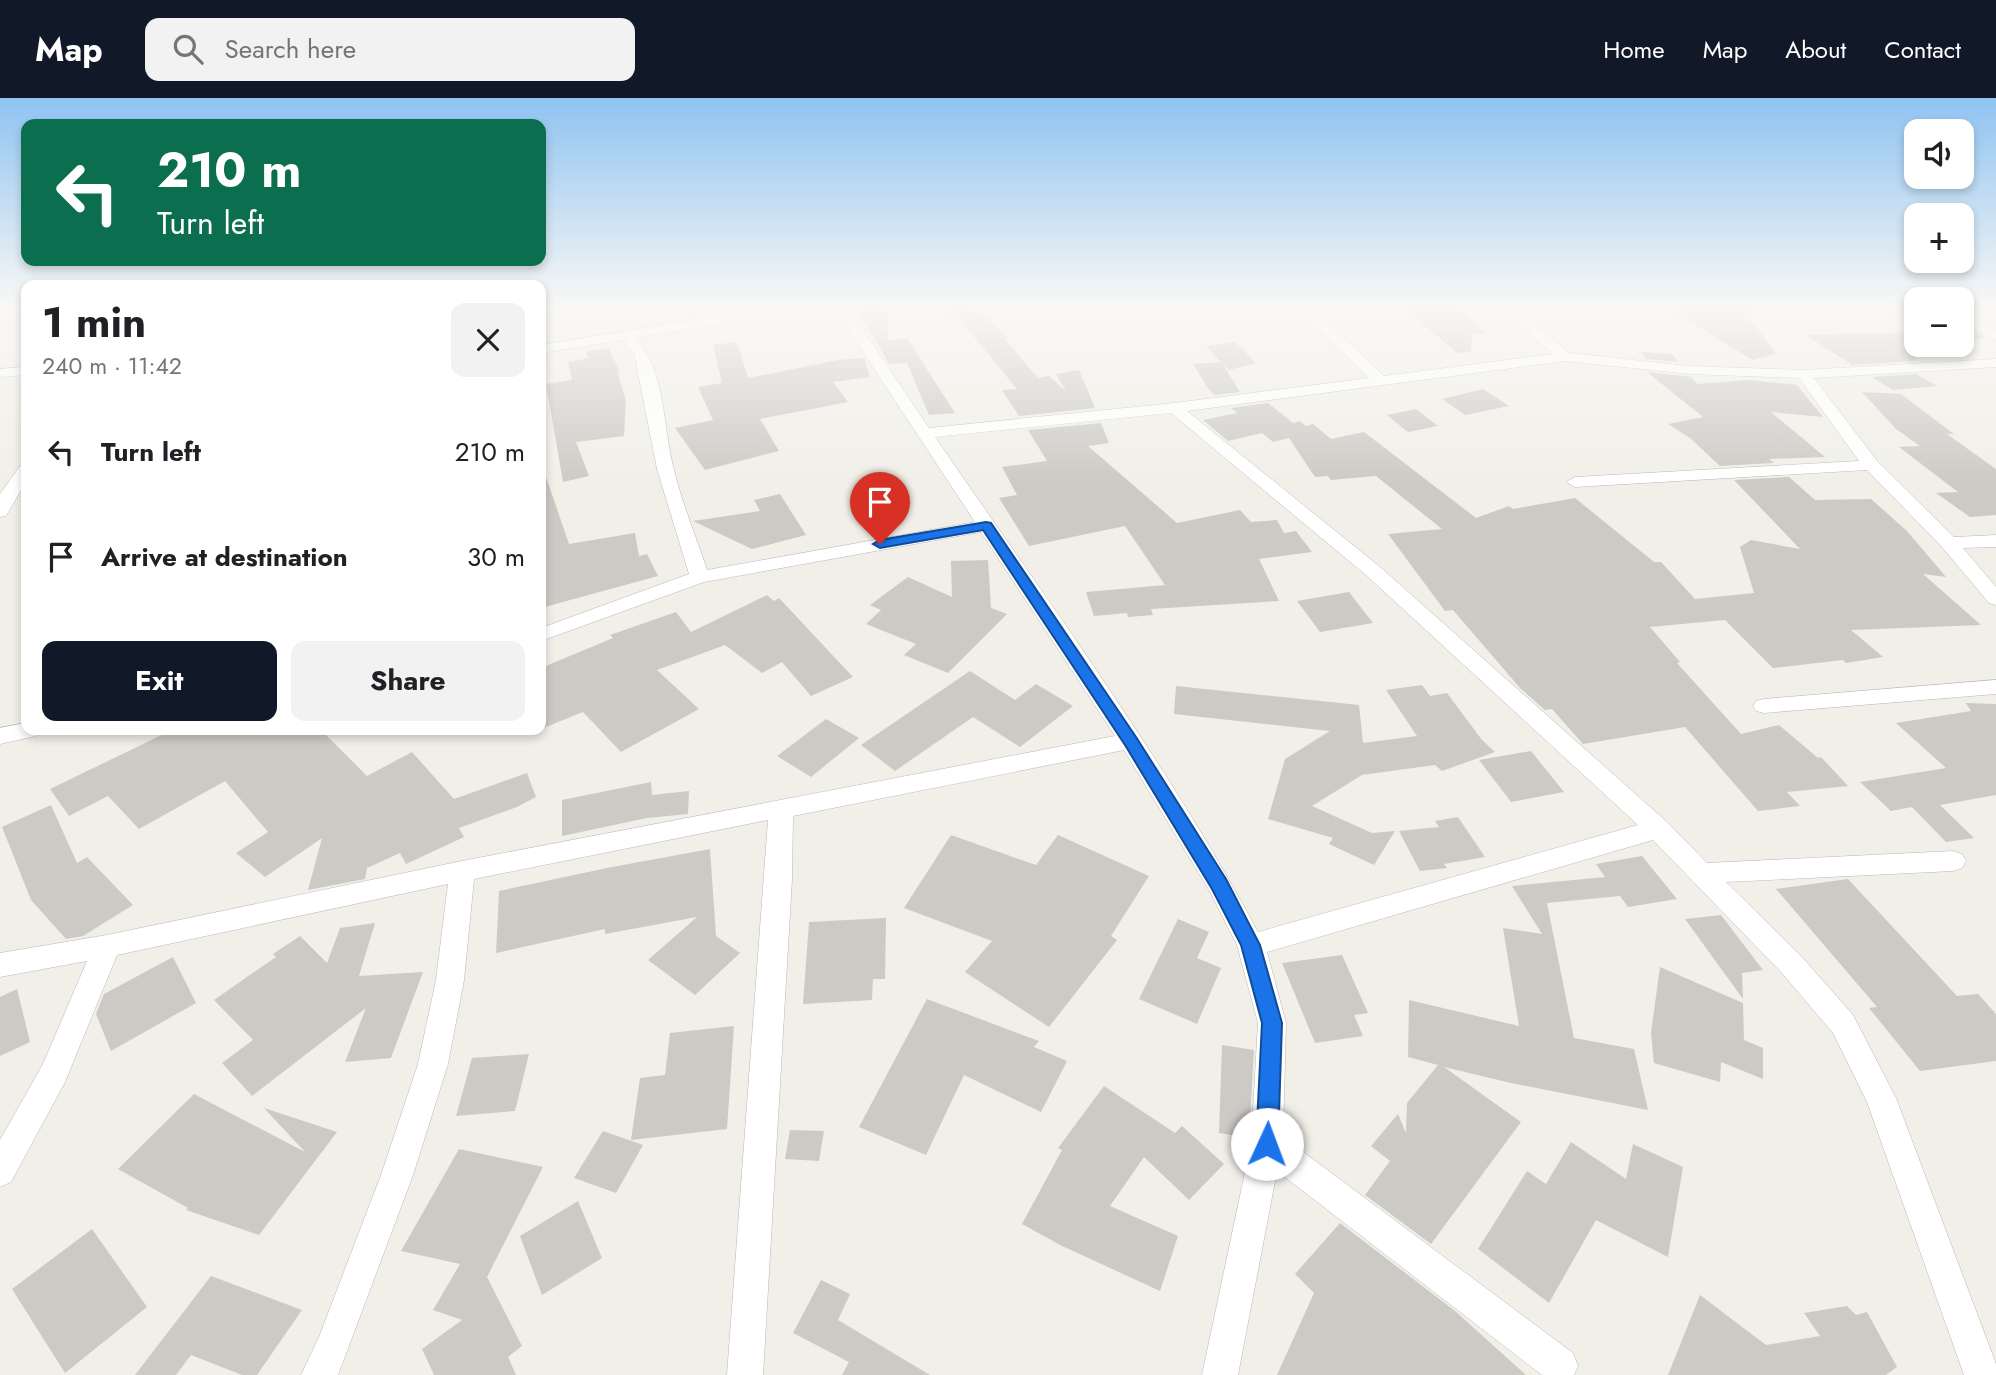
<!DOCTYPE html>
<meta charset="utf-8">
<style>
:root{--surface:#fff;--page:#f2f2f2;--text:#202124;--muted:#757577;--accent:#111827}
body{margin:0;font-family:Jost,sans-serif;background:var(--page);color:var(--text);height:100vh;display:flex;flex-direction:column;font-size:26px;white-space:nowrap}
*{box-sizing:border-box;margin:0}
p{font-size:23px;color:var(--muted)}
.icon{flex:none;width:38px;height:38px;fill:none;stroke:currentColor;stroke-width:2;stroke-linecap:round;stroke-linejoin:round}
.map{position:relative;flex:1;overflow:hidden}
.sheet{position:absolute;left:21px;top:182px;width:525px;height:455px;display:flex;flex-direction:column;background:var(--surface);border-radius:14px;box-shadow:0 4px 10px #0003}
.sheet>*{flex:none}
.guide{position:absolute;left:21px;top:21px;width:525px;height:147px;border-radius:14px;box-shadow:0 4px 10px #0003;background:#0b6e4f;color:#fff;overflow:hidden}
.tools{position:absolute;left:1904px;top:21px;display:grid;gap:14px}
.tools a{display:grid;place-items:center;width:70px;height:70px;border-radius:14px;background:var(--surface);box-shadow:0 4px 10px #0003;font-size:35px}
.pin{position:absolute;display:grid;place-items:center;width:60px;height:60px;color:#fff;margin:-72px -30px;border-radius:50% 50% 50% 0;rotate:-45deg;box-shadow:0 0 7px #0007}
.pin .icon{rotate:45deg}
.me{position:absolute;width:77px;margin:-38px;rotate:2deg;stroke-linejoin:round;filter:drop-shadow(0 0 5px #0008)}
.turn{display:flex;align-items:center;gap:24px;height:147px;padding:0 21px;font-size:32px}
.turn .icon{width:91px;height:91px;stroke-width:2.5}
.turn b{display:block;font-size:49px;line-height:60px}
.round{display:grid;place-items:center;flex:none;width:74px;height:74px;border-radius:14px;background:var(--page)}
.head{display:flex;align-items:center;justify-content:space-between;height:119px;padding:0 21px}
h1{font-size:42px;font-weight:700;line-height:52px}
.primary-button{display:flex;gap:14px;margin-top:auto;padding:14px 21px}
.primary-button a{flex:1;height:80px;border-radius:14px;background:var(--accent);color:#fff;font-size:28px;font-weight:700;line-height:80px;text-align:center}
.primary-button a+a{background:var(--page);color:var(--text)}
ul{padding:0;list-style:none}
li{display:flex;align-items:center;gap:21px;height:105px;padding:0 21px}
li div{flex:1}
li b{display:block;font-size:26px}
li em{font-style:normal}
header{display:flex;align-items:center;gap:42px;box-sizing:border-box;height:98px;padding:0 35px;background:var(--accent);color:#fff}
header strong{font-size:33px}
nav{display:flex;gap:38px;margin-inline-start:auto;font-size:24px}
.search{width:490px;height:63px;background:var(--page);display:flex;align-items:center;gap:18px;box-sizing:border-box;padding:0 24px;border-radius:14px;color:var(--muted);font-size:26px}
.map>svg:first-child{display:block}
.building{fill:#cccac5}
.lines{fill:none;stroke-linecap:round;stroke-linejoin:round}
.street-casing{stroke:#b5b8bc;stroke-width:1}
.street{fill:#fff;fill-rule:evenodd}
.route{fill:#1a73e8;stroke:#114b97;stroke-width:2}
</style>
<header>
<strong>Map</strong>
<div class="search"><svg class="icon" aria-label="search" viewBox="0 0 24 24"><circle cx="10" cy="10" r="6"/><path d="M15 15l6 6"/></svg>Search here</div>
<nav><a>Home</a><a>Map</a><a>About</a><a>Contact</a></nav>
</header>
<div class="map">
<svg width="1996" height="1277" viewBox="0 0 1996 1277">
<rect width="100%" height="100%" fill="#f1efe8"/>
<path class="building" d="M 855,207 L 887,207 L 888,243 L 907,240 L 955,315 L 929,317 L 907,265 L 889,266 Z
M 941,207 L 973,207 L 1011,242 L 1004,240 L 1038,280 L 1049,278 L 1066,293 L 1056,276 L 1079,272 L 1095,310 L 1019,318 L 1002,292 L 1017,291 L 966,229 Z
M 1401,207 L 1459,207 L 1485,236 L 1472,236 L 1471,254 L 1457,255 Z
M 1662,207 L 1761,207 L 1749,219 L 1776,256 L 1753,262 Z
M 1962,226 L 1986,239 L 1962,244 Z
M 1916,234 L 1916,263 L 1852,267 L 1806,237 Z
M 737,244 L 748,280 L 838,262 L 864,260 L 870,279 L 833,284 L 848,304 L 760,321 L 779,353 L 705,372 L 675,330 L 713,322 L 698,289 L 722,285 L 713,247 Z
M 1235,244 L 1256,265 L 1229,272 L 1222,265 L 1240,294 L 1215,297 L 1209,292 L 1193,266 L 1221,264 L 1206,248 Z
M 608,250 L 620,273 L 617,273 L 626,303 L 624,338 L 576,344 L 589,378 L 563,384 L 546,286 L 572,282 L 568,264 L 589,260 L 586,254 Z
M 1641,254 L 1672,256 L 1679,264 L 1646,261 Z
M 1647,274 L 1691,279 L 1697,286 L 1748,282 L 1797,287 L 1823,319 L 1771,314 L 1825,359 L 1769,361 L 1774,365 L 1720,368 L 1690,340 L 1668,326 L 1703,319 Z
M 1916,276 L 1937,288 L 1893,292 L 1872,279 Z
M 1483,291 L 1509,308 L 1465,317 L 1442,301 Z
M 1862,294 L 1901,296 L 1954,336 L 1947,336 L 1996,371 L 1996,417 L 1970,419 L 1936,395 L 1958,394 L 1899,349 L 1920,348 L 1896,331 Z
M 1268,305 L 1293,325 L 1300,323 L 1306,328 L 1313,326 L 1331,341 L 1364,334 L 1476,420 L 1509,408 L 1513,411 L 1575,400 L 1654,464 L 1661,464 L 1695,501 L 1754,495 L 1740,449 L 1751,442 L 1800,451 L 1734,382 L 1789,379 L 1815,402 L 1871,401 L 1907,433 L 1946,479 L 1923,476 L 1981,527 L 1851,532 L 1883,559 L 1846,565 L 1843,562 L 1773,570 L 1725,522 L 1650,529 L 1680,564 L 1677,565 L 1741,636 L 1779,627 L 1818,660 L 1821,659 L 1848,688 L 1787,694 L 1800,708 L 1758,713 L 1685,629 L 1583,646 L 1552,611 L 1545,612 L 1520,590 L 1453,512 L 1445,513 L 1388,436 L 1442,431 L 1376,378 L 1331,382 L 1328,378 L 1315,379 L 1289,340 L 1273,344 L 1262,335 L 1228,343 L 1203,322 L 1237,315 L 1231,310 Z
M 1416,311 L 1438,328 L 1408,334 L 1387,317 Z
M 1101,325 L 1109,345 L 1088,348 L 1177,425 L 1240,412 L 1251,424 L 1277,422 L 1284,435 L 1296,433 L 1312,454 L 1259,461 L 1279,503 L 1151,511 L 1153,517 L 1128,519 L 1127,515 L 1094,518 L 1086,494 L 1165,487 L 1125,428 L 1029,448 L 999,400 L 1017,397 L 1002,369 L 1047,363 L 1028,332 Z
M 544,373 L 569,446 L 635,435 L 639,458 L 647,456 L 658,478 L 541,510 L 541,374 Z
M 780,396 L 806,437 L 752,451 L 693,423 L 760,413 L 754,402 Z
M 988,462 L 991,510 L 1007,516 L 948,575 L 904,557 L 916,546 L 866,526 L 881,512 L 870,507 L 908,479 L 952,499 L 951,463 Z
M 1349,494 L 1373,525 L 1320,534 L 1297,503 Z
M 767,497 L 774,503 L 779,500 L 853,579 L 811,598 L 782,564 L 762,575 L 725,547 L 657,572 L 699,611 L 621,654 L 583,614 L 541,631 L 541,570 L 613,540 L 610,537 L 676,514 L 691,534 Z
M 970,573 L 1015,602 L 1036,586 L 1073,608 L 1020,649 L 973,619 L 895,673 L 861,647 Z
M 1422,587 L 1430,598 L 1447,595 L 1482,642 L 1495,654 L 1442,673 L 1435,667 L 1362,677 L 1312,708 L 1372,735 L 1395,733 L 1374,767 L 1329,746 L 1333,740 L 1268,721 L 1285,661 L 1330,633 L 1174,616 L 1176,588 L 1359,607 L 1363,645 L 1417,638 L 1386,592 Z
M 1966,605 L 1996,606 L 1996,697 L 1940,707 L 1974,740 L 1946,744 L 1912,709 L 1891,713 L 1860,684 L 1946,670 L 1896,625 L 1971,613 Z
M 826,621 L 859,640 L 811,679 L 777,658 Z
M 172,632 L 321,632 L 367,678 L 412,654 L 454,701 L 527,675 L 536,699 L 517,709 L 459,730 L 464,739 L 406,766 L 400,755 L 367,770 L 365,781 L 308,792 L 322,740 L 265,779 L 236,755 L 268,734 L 225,683 L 139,731 L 108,698 L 69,718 L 50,691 Z
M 1531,653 L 1564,694 L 1511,704 L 1479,662 Z
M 651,684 L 652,697 L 689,693 L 688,716 L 647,720 L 562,738 L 562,702 Z
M 51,707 L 77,765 L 87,759 L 133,807 L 83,838 L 66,841 L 31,802 L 2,729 Z
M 1458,719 L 1485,759 L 1444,766 L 1447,770 L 1420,773 L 1399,733 L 1439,729 L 1435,723 Z
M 951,737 L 1036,767 L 1058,737 L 1149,778 L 1111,838 L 1117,842 L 1049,929 L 965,874 L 992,843 L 904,810 Z
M 710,751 L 716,838 L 740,855 L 695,897 L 648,862 L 697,819 L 605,836 L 605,831 L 496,855 L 499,793 L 607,770 Z
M 1642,758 L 1677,801 L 1628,809 L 1620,798 L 1547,805 L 1574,940 L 1634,951 L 1648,1012 L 1511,985 L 1444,969 L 1521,1024 L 1431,1146 L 1365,1097 L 1390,1063 L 1371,1048 L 1398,1016 L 1406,1035 L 1407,1005 L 1438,967 L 1408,959 L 1409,902 L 1519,928 L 1503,830 L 1542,836 L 1512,788 L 1605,779 L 1596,766 Z
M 1848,781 L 1957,898 L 1978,896 L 1996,916 L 1996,963 L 1920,973 L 1869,910 L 1877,909 L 1776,791 Z
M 1721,817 L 1763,872 L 1742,875 L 1743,901 L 1685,821 Z
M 886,820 L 885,881 L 873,881 L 872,902 L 803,906 L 809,824 Z
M 1178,821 L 1209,834 L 1197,860 L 1221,870 L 1197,926 L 1139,901 Z
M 375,825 L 359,878 L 423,874 L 391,960 L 345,964 L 366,910 L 252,998 L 222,965 L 253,942 L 214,902 L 276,859 L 273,856 L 300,838 L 327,865 L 340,830 Z
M 1342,857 L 1368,915 L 1354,917 L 1363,938 L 1315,945 L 1282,865 Z
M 173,859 L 196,905 L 111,953 L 96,916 L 104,896 Z
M 1660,869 L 1743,905 L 1744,942 L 1763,950 L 1763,981 L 1721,964 L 1720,984 L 1654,965 L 1651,935 Z
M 17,891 L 30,944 L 0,958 L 0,899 Z
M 927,901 L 1039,943 L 1034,949 L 1067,963 L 1041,1014 L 964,977 L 926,1057 L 859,1029 Z
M 734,928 L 727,1031 L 631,1042 L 640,980 L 665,977 L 670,935 Z
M 1222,947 L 1254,952 L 1249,1040 L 1219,1035 Z
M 529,956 L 515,1013 L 456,1018 L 472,960 Z
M 1104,988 L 1175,1035 L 1182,1028 L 1224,1066 L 1189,1102 L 1144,1059 L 1110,1108 L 1178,1138 L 1160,1193 L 1060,1147 L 1022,1126 L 1062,1052 L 1058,1050 Z
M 194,996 L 305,1054 L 264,1010 L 337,1034 L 259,1137 L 186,1112 L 188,1110 L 118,1071 Z
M 790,1032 L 824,1033 L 819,1063 L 785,1061 Z
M 603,1033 L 643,1047 L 616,1095 L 574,1080 Z
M 1571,1044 L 1626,1081 L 1633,1046 L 1683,1069 L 1668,1159 L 1596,1122 L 1549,1205 L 1478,1151 L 1527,1073 L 1546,1086 Z
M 459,1051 L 543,1069 L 487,1179 L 522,1248 L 508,1259 L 516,1277 L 434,1277 L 422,1251 L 462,1222 L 433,1212 L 460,1166 L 401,1153 Z
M 578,1103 L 602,1160 L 542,1197 L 520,1138 Z
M 1340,1125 L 1455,1213 L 1526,1277 L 1277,1277 L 1314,1195 L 1295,1176 Z
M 92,1131 L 147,1209 L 65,1275 L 12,1191 Z
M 211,1178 L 302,1212 L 257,1277 L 242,1277 L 191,1257 L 176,1277 L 135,1277 Z
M 821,1182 L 850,1196 L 838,1222 L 930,1277 L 842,1277 L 849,1264 L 793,1235 Z
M 1700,1197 L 1766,1247 L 1820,1238 L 1804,1215 L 1847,1208 L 1856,1217 L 1867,1214 L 1897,1269 L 1886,1277 L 1668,1277 Z"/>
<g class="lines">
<defs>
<path id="street" d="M 784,207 L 815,207 L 808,211 L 636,240 C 665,272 663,327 673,368 C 681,403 696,438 707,472 L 975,424 L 832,207 L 846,207 L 929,330 L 1174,305 L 1369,280 L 1293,207 L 1308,207 L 1384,278 L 1553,256 L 1497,207 L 1512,207 L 1569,255 L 1689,268 L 1803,272 L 1996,261 L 1996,269 L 1814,280 L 1877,363 L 1954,439 L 1996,437 L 1996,449 L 1963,450 L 1996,489 L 1996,507 L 1989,505 L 1942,449 L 1867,372 L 1575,389 L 1566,384 L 1575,379 L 1859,363 L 1799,280 L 1689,276 L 1565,263 L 1187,313 L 1380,469 L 1667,724 L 1707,765 L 1953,753 L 1962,756 L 1966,763 L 1962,770 L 1953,773 L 1726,784 L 1801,858 L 1853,917 L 1896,1000 L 1996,1266 L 1996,1277 L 1964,1277 L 1867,1004 L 1833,935 L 1781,874 L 1653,742 L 1267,854 L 1286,925 L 1283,1039 L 1573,1255 L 1578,1268 L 1574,1277 L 1542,1277 L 1277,1073 L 1238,1277 L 1202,1277 L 1251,1046 L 1258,925 L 1237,847 L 1209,792 L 1124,652 L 793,718 L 792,781 L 763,1277 L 727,1277 L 768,722 L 474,781 L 464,882 L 448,966 L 413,1077 L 338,1277 L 301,1277 L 319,1239 L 381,1077 L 418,966 L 436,882 L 448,786 L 117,857 L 65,984 L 11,1084 L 0,1089 L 0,1042 L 43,966 L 87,863 L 0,879 L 0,855 L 107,837 L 462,763 L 1115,638 L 981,434 L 704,484 L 541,543 L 541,530 L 689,476 L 657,371 L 634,255 L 623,242 L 541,255 L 541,247 ZM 1171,315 L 1366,477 L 1638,727 L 1258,834 C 1165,661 1046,501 935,339 Z
M 1962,213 L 1996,232 L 1996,242 L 1962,223 Z
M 26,269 L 26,277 L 0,279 L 0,271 Z
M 26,367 L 26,384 L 6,418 L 0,419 L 0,396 L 20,368 Z
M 1996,582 L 1996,596 L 1764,615 L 1756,613 L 1753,608 L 1756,603 L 1764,601 Z
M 26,625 L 26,632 L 39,632 L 36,638 L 0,646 L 0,630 Z"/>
</defs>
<use href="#street" class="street-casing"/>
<use href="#street" class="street"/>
</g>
<linearGradient id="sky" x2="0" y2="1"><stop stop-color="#8fc3f1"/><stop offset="0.54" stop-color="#f9f8f5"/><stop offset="1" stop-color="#f9f8f5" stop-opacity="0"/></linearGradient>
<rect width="1996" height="386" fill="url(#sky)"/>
<path class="route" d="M 986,424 L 991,425 L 1136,639 L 1226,781 L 1260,847 L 1282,925 L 1278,1046 L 1275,1054 L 1267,1057 L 1259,1054 L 1256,1046 L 1262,925 L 1241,847 L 1212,791 L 1125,647 L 983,432 L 880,450 L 873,446 L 880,442 Z"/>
</svg>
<div class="tools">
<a><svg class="icon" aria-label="sound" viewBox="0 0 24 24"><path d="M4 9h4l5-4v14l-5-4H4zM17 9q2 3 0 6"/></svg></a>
<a>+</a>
<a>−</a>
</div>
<div class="pin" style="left:880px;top:446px;background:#d93025"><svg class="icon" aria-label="arrive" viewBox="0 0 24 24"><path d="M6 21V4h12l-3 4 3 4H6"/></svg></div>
<svg class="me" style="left:1267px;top:1046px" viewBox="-20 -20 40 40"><circle r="19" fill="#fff"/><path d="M0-13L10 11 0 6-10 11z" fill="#1a73e8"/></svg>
<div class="guide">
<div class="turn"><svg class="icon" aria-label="left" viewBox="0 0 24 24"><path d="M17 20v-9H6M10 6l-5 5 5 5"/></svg><div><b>210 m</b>Turn left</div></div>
</div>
<section class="sheet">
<div class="head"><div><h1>1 min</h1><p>240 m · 11:42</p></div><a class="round"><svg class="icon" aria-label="close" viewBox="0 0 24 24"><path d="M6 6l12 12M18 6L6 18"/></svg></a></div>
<ul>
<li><svg class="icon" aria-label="left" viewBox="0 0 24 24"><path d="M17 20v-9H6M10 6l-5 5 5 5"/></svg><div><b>Turn left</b></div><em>210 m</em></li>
<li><svg class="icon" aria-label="arrive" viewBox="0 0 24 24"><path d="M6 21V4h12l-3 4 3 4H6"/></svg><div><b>Arrive at destination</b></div><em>30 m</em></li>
</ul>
<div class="primary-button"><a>Exit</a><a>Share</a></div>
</section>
</div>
